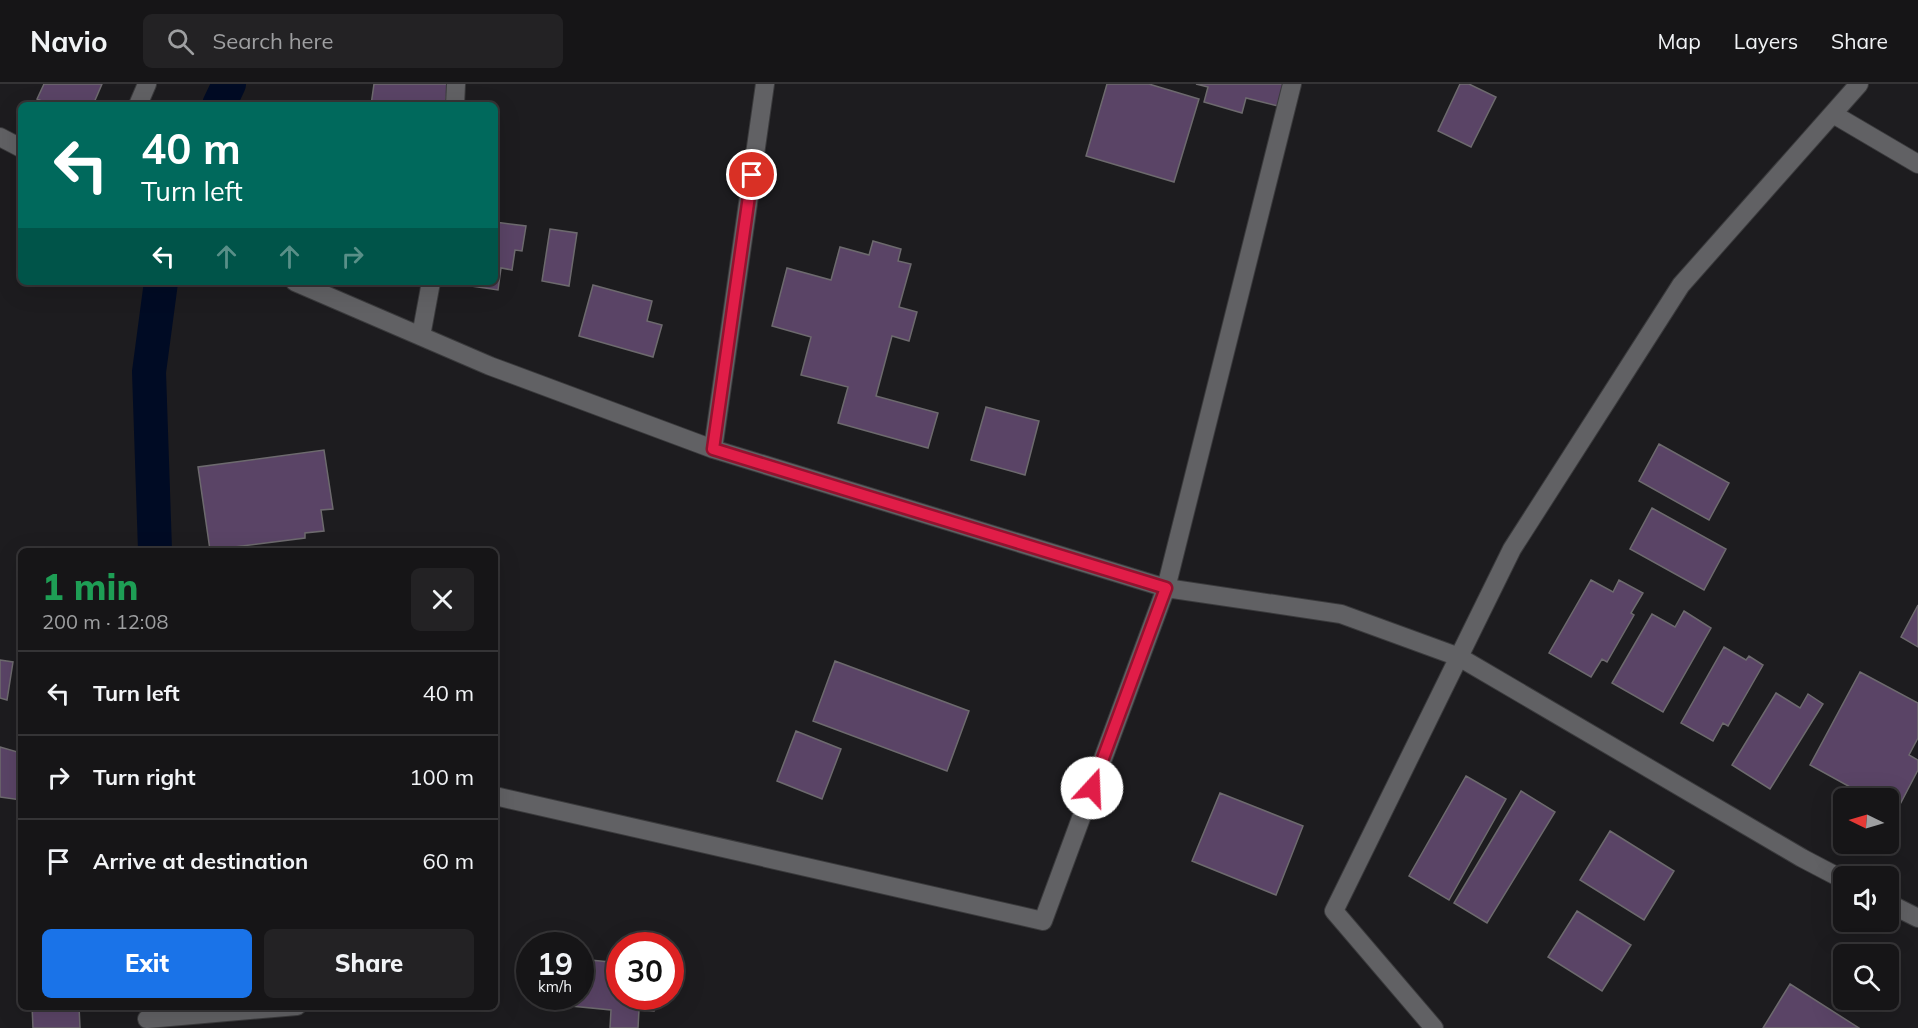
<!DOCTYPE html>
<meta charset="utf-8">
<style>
:root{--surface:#161517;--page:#232224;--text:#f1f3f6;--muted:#9e9fa1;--line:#353436;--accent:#1a73e8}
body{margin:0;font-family:Mulish,sans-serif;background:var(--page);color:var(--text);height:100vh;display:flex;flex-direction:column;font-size:22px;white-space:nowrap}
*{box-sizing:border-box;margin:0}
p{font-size:20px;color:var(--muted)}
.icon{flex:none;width:33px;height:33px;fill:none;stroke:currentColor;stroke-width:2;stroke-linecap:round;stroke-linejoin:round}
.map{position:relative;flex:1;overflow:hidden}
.details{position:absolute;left:18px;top:464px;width:480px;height:462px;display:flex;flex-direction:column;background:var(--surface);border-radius:9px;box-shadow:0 6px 24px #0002,0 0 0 2px var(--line)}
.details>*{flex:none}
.guide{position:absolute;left:18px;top:18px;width:480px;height:183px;border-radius:9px;box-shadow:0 6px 24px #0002,0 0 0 2px var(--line);background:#00695c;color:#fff;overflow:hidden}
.needle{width:39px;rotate:275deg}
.controls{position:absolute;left:1833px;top:704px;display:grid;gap:12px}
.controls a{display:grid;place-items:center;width:66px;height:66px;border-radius:9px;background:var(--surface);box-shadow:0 6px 24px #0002,0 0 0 2px var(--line);font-size:30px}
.speed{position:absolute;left:516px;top:848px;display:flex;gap:12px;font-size:30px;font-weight:700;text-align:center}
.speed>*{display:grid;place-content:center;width:78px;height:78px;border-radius:50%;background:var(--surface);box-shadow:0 6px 24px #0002,0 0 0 2px var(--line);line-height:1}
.speed small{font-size:15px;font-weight:400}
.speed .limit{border:9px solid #d22;background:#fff;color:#111}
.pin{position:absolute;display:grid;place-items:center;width:51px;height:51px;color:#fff;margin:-26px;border:3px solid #fff;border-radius:50%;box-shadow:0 2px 6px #0007}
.me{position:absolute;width:66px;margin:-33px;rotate:20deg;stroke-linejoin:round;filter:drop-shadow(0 0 4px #0008)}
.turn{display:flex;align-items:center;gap:21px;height:126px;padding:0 24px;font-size:27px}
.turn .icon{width:78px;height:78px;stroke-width:2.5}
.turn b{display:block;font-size:42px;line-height:51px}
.lanes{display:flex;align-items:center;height:57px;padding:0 24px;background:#0003;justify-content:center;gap:30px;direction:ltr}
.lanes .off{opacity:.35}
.round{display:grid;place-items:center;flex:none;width:63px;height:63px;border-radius:9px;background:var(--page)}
.overview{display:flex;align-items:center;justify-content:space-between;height:102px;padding:0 24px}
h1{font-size:36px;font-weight:800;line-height:45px;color:#1e9e55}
.button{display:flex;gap:12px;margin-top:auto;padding:12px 24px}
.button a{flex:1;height:69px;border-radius:9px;background:var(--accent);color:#fff;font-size:24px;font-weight:800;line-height:69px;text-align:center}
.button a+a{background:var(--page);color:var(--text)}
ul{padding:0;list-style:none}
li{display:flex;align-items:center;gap:18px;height:84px;padding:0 24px;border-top:2px solid var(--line)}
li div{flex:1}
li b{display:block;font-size:22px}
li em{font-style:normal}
header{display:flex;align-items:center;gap:36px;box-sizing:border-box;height:84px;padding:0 30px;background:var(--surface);border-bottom:2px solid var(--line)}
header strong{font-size:28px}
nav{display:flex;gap:33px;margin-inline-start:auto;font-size:21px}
.search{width:420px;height:54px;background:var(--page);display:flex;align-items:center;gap:15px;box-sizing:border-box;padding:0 21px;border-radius:9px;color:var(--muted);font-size:22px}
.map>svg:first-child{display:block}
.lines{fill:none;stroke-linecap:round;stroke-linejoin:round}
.canal{stroke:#000b24;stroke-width:34}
.building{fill:#5a4466;stroke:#6d6a6e;stroke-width:1.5}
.minor-casing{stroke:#3a3a3c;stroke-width:20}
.minor{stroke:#616164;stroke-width:18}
.route-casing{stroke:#92132f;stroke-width:15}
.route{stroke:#e11d48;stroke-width:10}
</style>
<header>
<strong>Navio</strong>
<div class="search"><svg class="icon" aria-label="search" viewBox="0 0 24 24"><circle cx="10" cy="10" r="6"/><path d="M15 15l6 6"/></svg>Search here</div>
<nav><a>Map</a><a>Layers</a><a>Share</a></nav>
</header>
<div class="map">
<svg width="1918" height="944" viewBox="0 0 1918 944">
<rect width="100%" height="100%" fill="#1d1c1f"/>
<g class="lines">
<path class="canal" d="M 219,21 L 229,0
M 155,466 L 149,288 L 161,198"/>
</g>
<path class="building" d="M 44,0 L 102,0 L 93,21 L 51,21 L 37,15 Z
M 374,0 L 448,0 L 445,21 L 371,21 Z
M 1107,0 L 1149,0 L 1199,15 L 1174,98 L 1086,72 Z
M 1196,0 L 1288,0 L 1282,23 L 1246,14 L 1242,29 L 1204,18 L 1208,3 Z
M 1460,0 L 1469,0 L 1496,13 L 1471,63 L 1438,47 Z
M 495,138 L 526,142 L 522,167 L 515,166 L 512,186 L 501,184 L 498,206 L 458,200 L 458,198 L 495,198 Z
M 550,145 L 577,149 L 569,202 L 542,197 Z
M 873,157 L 901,165 L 898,177 L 911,180 L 899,223 L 917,228 L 909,257 L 892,252 L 876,312 L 938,329 L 928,364 L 838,339 L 848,303 L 801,291 L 811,253 L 772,242 L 787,184 L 831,196 L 840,163 L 869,171 Z
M 593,201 L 652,217 L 647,237 L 662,241 L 653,273 L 579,252 Z
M 986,323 L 1039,337 L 1025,391 L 971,376 Z
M 1659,360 L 1729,399 L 1709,436 L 1639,397 Z
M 324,366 L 333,425 L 321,426 L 324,447 L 305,449 L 305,454 L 210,466 L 198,383 Z
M 1652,424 L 1726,465 L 1704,506 L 1630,465 Z
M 1591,496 L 1613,508 L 1619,496 L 1643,509 L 1631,529 L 1634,531 L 1607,578 L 1602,575 L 1591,593 L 1549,569 Z
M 1918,521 L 1918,563 L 1901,553 Z
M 1684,527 L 1711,544 L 1663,628 L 1612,599 L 1652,530 L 1675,543 Z
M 1724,563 L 1746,576 L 1749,572 L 1763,581 L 1728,642 L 1723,639 L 1713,657 L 1681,639 Z
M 0,576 L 13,578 L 7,616 L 0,614 Z
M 835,577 L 969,627 L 947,687 L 813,637 Z
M 1860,588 L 1918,619 L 1918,654 L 1909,671 L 1918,676 L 1918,686 L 1896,728 L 1888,724 L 1888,714 L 1870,714 L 1810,681 Z
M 1776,609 L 1800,624 L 1808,610 L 1823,620 L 1770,705 L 1732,681 Z
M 796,647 L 841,665 L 822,715 L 777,697 Z
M 0,663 L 21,669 L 21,716 L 0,713 Z
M 1466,692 L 1506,715 L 1449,816 L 1409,792 Z
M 1521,707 L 1555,728 L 1487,839 L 1454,819 Z
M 1220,709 L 1303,742 L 1276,811 L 1192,777 Z
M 1610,747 L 1674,787 L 1644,836 L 1580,796 Z
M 1577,827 L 1631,861 L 1602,907 L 1548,873 Z
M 580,875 L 620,879 L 620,912 L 655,912 L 654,927 L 639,926 L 638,944 L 610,944 L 611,926 L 571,922 L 572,912 L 580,912 Z
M 1790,900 L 1859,944 L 1763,944 Z
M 32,922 L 79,922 L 80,944 L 33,944 Z"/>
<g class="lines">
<defs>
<path id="minor" d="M 138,21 L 147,0
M 455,21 L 456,0
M 1833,30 L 1918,80
M 0,53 L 21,64
M 295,198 L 490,282 L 713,365 L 1166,504 L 1341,530 L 1459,573 L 1802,774 L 1844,796
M 421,252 L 431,198
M 713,365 L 765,0
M 495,712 L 1043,837 L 1166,504 L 1292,0
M 1888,819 L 1918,834
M 147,935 L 297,922
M 1434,944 L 1334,827 L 1512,465 L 1681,201 L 1859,0"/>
</defs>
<use href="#minor" class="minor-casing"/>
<use href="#minor" class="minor"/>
</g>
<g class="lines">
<defs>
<path id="route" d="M 752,91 L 713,365 L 1166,504 L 1092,704"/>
</defs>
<use href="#route" class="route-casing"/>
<use href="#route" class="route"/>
</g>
</svg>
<div class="controls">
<a><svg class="needle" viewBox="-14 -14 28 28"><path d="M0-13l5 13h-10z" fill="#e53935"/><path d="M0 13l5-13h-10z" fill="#9e9fa1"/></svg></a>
<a><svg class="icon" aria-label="sound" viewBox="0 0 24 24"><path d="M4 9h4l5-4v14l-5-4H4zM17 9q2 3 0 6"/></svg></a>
<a><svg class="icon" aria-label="search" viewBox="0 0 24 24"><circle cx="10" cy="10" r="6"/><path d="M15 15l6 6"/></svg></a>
</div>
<div class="speed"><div>19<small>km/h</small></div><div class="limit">30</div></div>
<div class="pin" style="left:752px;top:91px;background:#d93025"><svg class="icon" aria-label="arrive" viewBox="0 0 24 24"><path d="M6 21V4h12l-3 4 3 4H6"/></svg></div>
<svg class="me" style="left:1092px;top:704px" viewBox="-20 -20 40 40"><circle r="19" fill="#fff"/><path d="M0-13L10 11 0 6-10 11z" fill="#e11d48"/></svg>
<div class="guide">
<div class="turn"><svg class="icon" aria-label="left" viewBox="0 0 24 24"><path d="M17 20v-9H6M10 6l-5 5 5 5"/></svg><div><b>40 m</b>Turn left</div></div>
<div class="lanes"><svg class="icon" aria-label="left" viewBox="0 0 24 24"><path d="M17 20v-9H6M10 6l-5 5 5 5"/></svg><svg class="icon off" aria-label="ahead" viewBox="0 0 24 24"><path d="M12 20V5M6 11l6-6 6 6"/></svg><svg class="icon off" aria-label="ahead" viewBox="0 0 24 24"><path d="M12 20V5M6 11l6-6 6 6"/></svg><svg class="icon off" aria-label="right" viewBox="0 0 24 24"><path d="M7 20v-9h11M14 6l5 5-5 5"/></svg></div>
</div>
<section class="details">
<div class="overview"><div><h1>1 min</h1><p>200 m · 12:08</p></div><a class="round"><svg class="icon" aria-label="close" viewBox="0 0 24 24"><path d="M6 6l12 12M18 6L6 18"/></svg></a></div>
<ul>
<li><svg class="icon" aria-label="left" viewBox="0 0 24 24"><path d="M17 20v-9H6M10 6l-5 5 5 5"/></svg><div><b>Turn left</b></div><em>40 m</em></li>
<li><svg class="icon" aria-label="right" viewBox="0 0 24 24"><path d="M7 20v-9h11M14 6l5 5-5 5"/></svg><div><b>Turn right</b></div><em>100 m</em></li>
<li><svg class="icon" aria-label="arrive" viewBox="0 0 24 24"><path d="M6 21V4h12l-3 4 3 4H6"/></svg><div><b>Arrive at destination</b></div><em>60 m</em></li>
</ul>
<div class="button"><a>Exit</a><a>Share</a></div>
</section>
</div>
